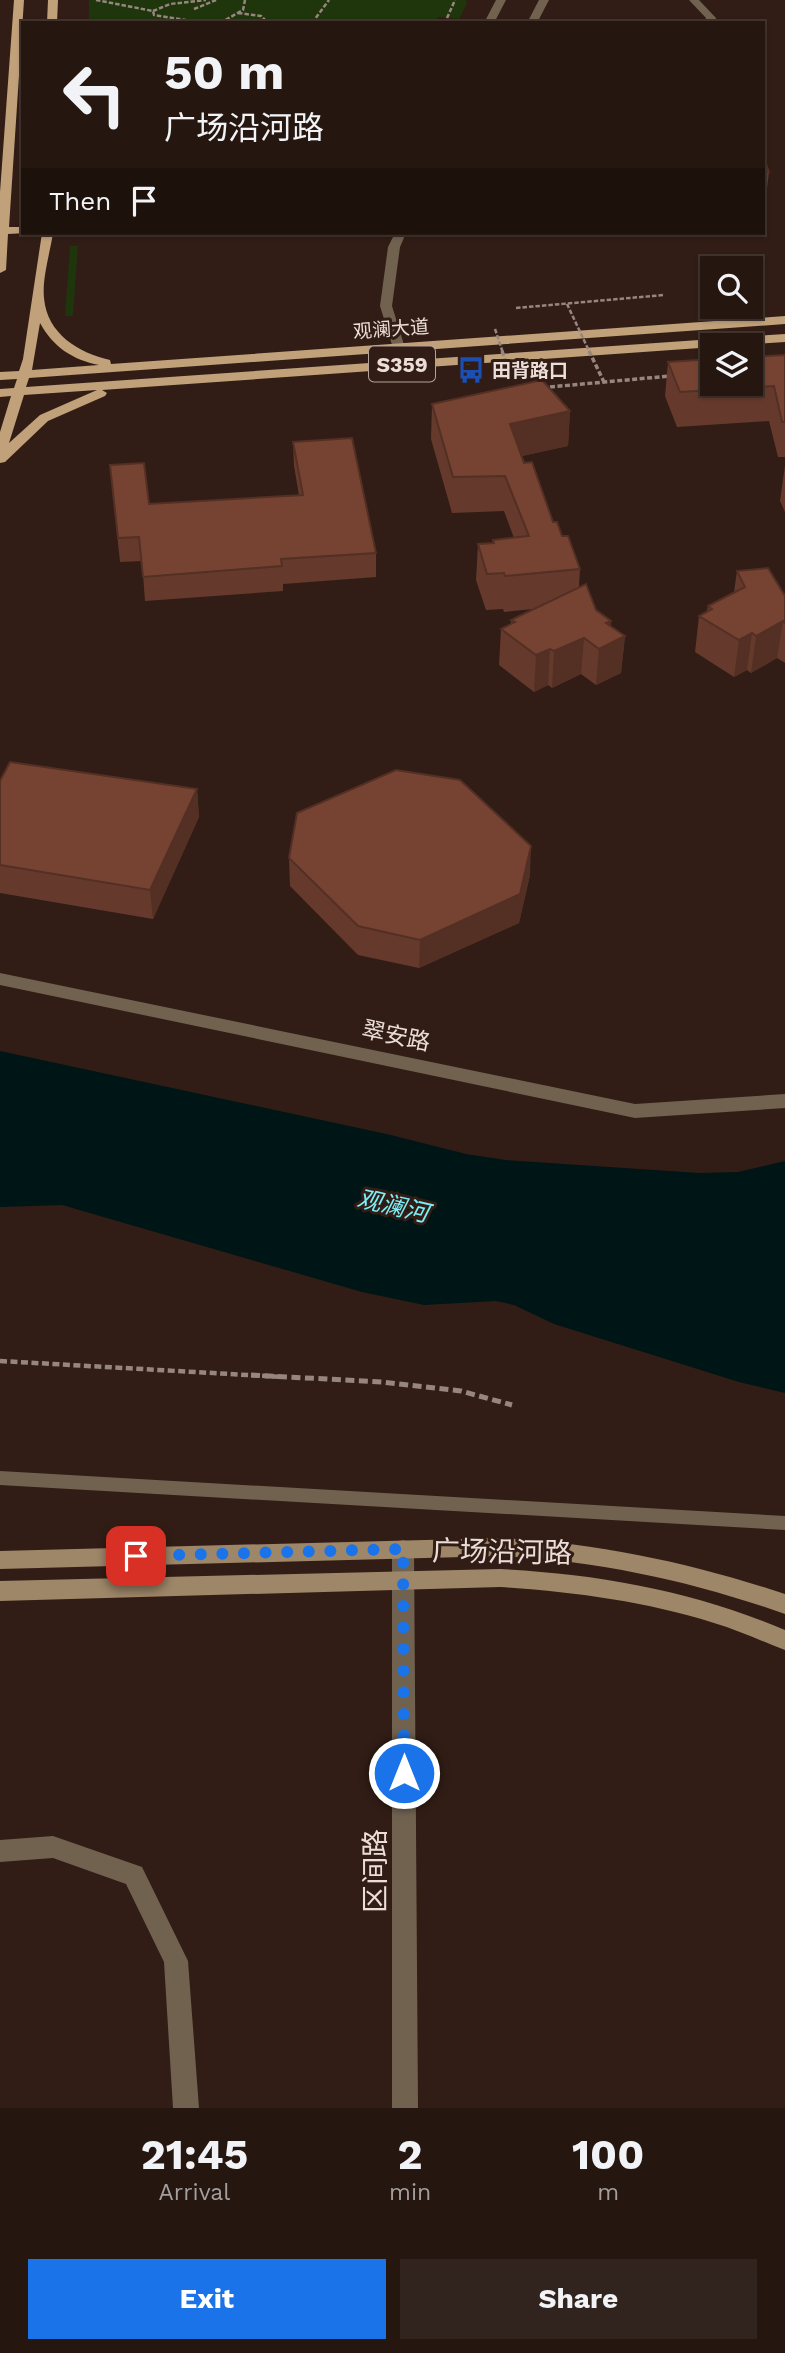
<!DOCTYPE html>
<meta charset="utf-8">
<style>
:root{--surface:#251610;--page:#31231e;--text:#f1f3f6;--muted:#a39f9f;--line:#423530;--accent:#1a73e8}
body{margin:0;font-family:"Work Sans","Noto Sans SC",sans-serif;background:var(--page);color:var(--text);height:100vh;display:flex;flex-direction:column;font-size:26px;white-space:nowrap}
*{box-sizing:border-box;margin:0}
p{font-size:23px;color:var(--muted)}
.icon{flex:none;width:38px;height:38px;fill:none;stroke:currentColor;stroke-width:2;stroke-linecap:round;stroke-linejoin:round}
.map{position:relative;height:2108px;overflow:hidden}
.side{display:flex;flex-direction:column;background:var(--surface);flex:1}
.side>*{flex:none}
.top-card{position:absolute;left:21px;top:21px;width:744px;height:214px;border-radius:0px;box-shadow:0 2px 5px #0004,0 0 0 2px var(--line);background:#251610;color:var(--text);overflow:hidden}
.controls{position:absolute;left:700px;top:256px;display:grid;gap:14px}
.controls a{display:grid;place-items:center;width:63px;height:63px;border-radius:0px;background:var(--surface);box-shadow:0 2px 5px #0004,0 0 0 2px var(--line);font-size:35px}
.pin{position:absolute;display:grid;place-items:center;width:60px;height:60px;color:#fff;margin:-30px;border-radius:14px;box-shadow:0 4px 10px #0006}
.me{position:absolute;width:77px;margin:-38px;rotate:0deg;stroke-linejoin:round;filter:drop-shadow(0 0 5px #0008)}
.turn{display:flex;align-items:center;gap:24px;height:147px;padding:0 28px;font-size:32px}
.turn .icon{width:91px;height:91px;stroke-width:2.5}
.turn b{display:block;font-size:49px;line-height:60px}
.then{display:flex;align-items:center;height:66px;padding:0 28px;background:#0003;gap:14px;font-size:26px}
.eta{display:flex;justify-content:space-evenly;align-items:center;height:119px;text-align:center}
.eta b{font-size:42px;font-weight:700;line-height:49px}
.button{display:flex;gap:14px;margin-top:auto;padding:14px 28px}
.button a{flex:1;height:80px;border-radius:0px;background:var(--accent);color:#fff;font-size:28px;font-weight:700;line-height:80px;text-align:center}
.button a+a{background:var(--page);color:var(--text)}
.map>svg:first-child{display:block}
.green{fill:#1f350b}
.water{fill:#001516}
.lines{fill:none;stroke-linecap:round;stroke-linejoin:round}
.path-far3{stroke:#97867f;stroke-width:2.5;stroke-dasharray:4.5 2;stroke-linecap:butt}
.path-far2{stroke:#97867f;stroke-width:3.5;stroke-dasharray:5 2.5;stroke-linecap:butt}
.path-far1{stroke:#97867f;stroke-width:4.5;stroke-dasharray:7 3.5;stroke-linecap:butt}
.path{stroke:#97867f;stroke-width:5;stroke-dasharray:9 4.5;stroke-linecap:butt}
.lane{fill:#716250;fill-rule:evenodd}
.street{fill:#716250;fill-rule:evenodd}
.secondary{fill:#9e8668;fill-rule:evenodd}
.primary{fill:#c1a17a;fill-rule:evenodd}
.path-bridge-far1{stroke:#97867f;stroke-width:2.5;stroke-dasharray:4.5 2;stroke-linecap:butt}
.path-bridge{stroke:#97867f;stroke-width:3.5;stroke-dasharray:5 2.5;stroke-linecap:butt}
.wall{fill:#653a2c}
.shaded-wall{fill:#532f24}
.building{fill:#764333;stroke:#532f24;stroke-width:2}
.route{stroke:#1a73e8;stroke-width:12;stroke-dasharray:0 21.6}
.labels{text-anchor:middle;dominant-baseline:central;stroke-width:6;stroke-linejoin:round;paint-order:stroke}
.far-street-label{font-size:19px;fill:#ebddd7;stroke:#311d15}
.far-poi-label{font-size:19px;font-weight:bold;fill:#ebddd7;stroke:#311d15;text-anchor:start}
.shield{fill:#311d15;stroke:#b3a39d;stroke-width:2}
.shield-label{font-size:21px;font-weight:bold;fill:#ebddd7}
.street-label{font-size:23px;fill:#ebddd7;stroke:#311d15}
.water-label{font-size:24px;font-style:italic;fill:#7beff8;stroke:#311d15}
.near-street-label{font-size:28px;fill:#ebddd7;stroke:#311d15}
</style>
<div class="map">
<svg width="785" height="2108" viewBox="0 0 785 2108">
<rect width="100%" height="100%" fill="#311d15"/>
<path class="green" d="M 89,0 L 466,0 L 467,3 L 459,19 L 438,17 L 434,23 L 89,23 Z
M 70,246 L 78,246 L 73,316 L 65,316 Z"/>
<path class="water" d="M 0,1051 L 391,1135 L 466,1154 L 506,1160 L 699,1173 L 738,1172 L 785,1161 L 785,1393 L 739,1382 L 554,1324 L 514,1305 L 496,1301 L 424,1305 L 362,1292 L 62,1205 L 0,1207 Z"/>
<g class="lines">
<path class="path-far3" d="M 96,0 L 153,11 L 154,15 L 204,23
M 194,9 L 216,0
M 153,11 L 170,4 L 206,0
M 238,13 L 261,16 L 268,23
M 447,18 L 455,0
M 220,23 L 243,10 L 245,0
M 312,23 L 329,0
M 516,308 L 664,295"/>
<path class="path-far2" d="M 550,387 L 670,376"/>
<path class="path-far1" d="M 0,1361 L 283,1377"/>
<path class="path" d="M 251,1375 L 382,1382 L 461,1391 L 512,1405"/>
<path class="lane" d="M 0,1471 L 785,1516 L 785,1530 L 0,1485 Z"/>
<path class="street" d="M 496,0 L 506,0 L 494,23 L 484,23 Z
M 539,0 L 549,0 L 537,23 L 527,23 Z
M 689,0 L 699,0 L 716,18 L 715,23 L 705,23 L 706,18 Z
M 395,233 L 406,233 L 400,247 L 392,306 L 405,348 L 399,352 L 393,348 L 380,306 L 388,247 Z
M 0,973 L 635,1104 L 785,1094 L 785,1108 L 635,1118 L 0,985 Z
M 403,1540 L 411,1542 L 414,1549 L 418,2108 L 392,2108 L 392,1549 L 395,1542 Z
M 53,1836 L 142,1867 L 188,1961 L 199,2108 L 173,2108 L 164,1962 L 126,1884 L 53,1858 L 0,1862 L 0,1840 Z"/>
<path class="secondary" d="M 501,1538 C 599,1543 692,1563 785,1594 L 785,1614 C 692,1581 600,1561 501,1556 L 0,1569 L 0,1551 Z
M 500,1569 C 599,1574 693,1591 785,1630 L 785,1650 C 761,1641 738,1630 714,1623 C 644,1601 573,1592 500,1587 L 0,1601 L 0,1581 Z"/>
<path class="primary" d="M 14,0 L 24,0 L 9,227 L 23,227 L 23,233 L 26,233 L 8,234 L 6,270 L 0,273 L 0,192 Z
M 48,0 L 58,0 L 57,23 L 47,23 Z
M 42,233 L 53,233 C 50,253 42,278 44,298 C 47,334 79,353 110,360 L 111,364 L 785,316 L 785,324 L 29,378 L 26,387 L 785,334 L 785,342 L 102,390 L 107,393 L 105,396 L 48,421 L 5,462 L 0,463 L 0,432 L 11,396 L 0,397 L 0,389 L 14,388 L 17,379 L 0,380 L 0,372 L 19,371 L 23,359 ZM 40,323 C 53,347 73,360 99,365 L 32,370 ZM 97,390 L 40,415 L 9,443 L 24,395 Z"/>
<path class="path-bridge-far1" d="M 567,304 L 590,353
M 495,329 L 503,353"/>
<path class="path-bridge" d="M 502,351 L 510,374
M 589,351 L 604,382"/>
</g>
<path class="wall" d="M 763,156 L 769,172 L 766,197 L 763,197 Z
M 785,355 L 785,457 L 778,457 L 769,421 L 677,427 L 665,396 L 668,362 Z
M 432,404 L 570,411 L 568,446 L 522,456 L 553,522 L 580,569 L 579,587 L 596,610 L 611,621 L 611,627 L 625,636 L 621,673 L 596,685 L 581,674 L 552,688 L 548,685 L 534,692 L 499,665 L 501,629 L 511,624 L 511,620 L 533,609 L 504,612 L 503,609 L 486,610 L 476,580 L 478,544 L 493,543 L 493,540 L 514,538 L 504,511 L 452,513 L 431,439 Z
M 293,442 L 376,553 L 376,577 L 283,584 L 283,591 L 145,601 L 142,561 L 120,562 L 110,465 L 149,504 L 299,495 L 294,466 Z
M 785,465 L 785,512 L 780,501 Z
M 737,571 L 785,596 L 785,663 L 777,658 L 751,673 L 747,670 L 734,677 L 695,652 L 699,616 L 707,611 L 708,606 L 734,592 Z
M 0,781 L 197,789 L 199,817 L 153,919 L 0,893 Z
M 289,858 L 530,875 L 519,923 L 419,968 L 358,955 L 290,886 Z"/>
<path class="shaded-wall" d="M 570,411 L 568,446 L 508,459 L 510,424 Z
M 611,621 L 610,644 L 625,636 L 621,673 L 596,685 L 599,649 L 606,623 Z
M 783,621 L 777,658 L 751,673 L 756,636 Z
M 752,633 L 747,670 L 734,677 L 739,640 Z
M 584,638 L 581,674 L 552,688 L 554,651 Z
M 550,649 L 548,685 L 534,692 L 536,655 Z
M 197,789 L 199,817 L 153,919 L 150,890 Z
M 531,846 L 530,875 L 519,923 L 419,968 L 420,940 Z"/>
<path class="building" d="M 763,156 L 769,172 L 763,172 Z
M 785,355 L 785,422 L 782,422 L 774,386 L 680,392 L 668,362 L 712,359 L 712,383 L 751,383 L 751,357 Z
M 542,380 L 570,411 L 510,424 L 524,463 L 532,462 L 553,522 L 557,522 L 562,536 L 568,536 L 580,569 L 505,576 L 504,573 L 487,574 L 478,544 L 494,543 L 493,540 L 529,536 L 505,476 L 453,477 L 432,404 Z
M 352,438 L 376,553 L 281,559 L 282,566 L 143,577 L 139,537 L 118,538 L 110,465 L 144,463 L 149,504 L 303,495 L 293,442 Z
M 768,568 L 785,596 L 785,623 L 783,621 L 756,636 L 752,633 L 739,640 L 699,616 L 712,609 L 708,606 L 745,587 L 737,571 Z
M 586,584 L 596,610 L 611,621 L 606,623 L 625,636 L 599,649 L 584,638 L 554,651 L 550,649 L 536,655 L 501,629 L 515,622 L 511,620 Z
M 10,762 L 197,789 L 150,890 L 0,865 L 0,781 Z
M 396,770 L 460,780 L 531,846 L 520,894 L 420,940 L 358,926 L 289,858 L 297,813 Z"/>
<g class="lines">
<path class="route" d="M 136,1556 L 403,1549 L 404,1773"/>
</g>
<defs>
<symbol id="bus-bare" viewBox="-9 -9 18 18"><path d="M-5-6H5V4H4V6H2V4H-2V6H-4V4H-5ZM-3.5-4V0h7V-4ZM-3.5 1.2v1.5H-2V1.2ZM2 1.2v1.5H3.5V1.2Z" fill="#1a4fb4" stroke="#311d15" stroke-width="2.5" paint-order="stroke"/></symbol>
</defs>
<g fill-rule="evenodd">
<use href="#bus-bare" x="452" y="351" width="38" height="38"/>
</g>
<g class="labels">
<g class="far-street-label">
<text transform="translate(391 329) rotate(-4)">观澜大道</text>
</g>
<g class="far-poi-label">
<text x="492" y="370">田背路口</text>
</g>
<rect class="shield" x="369" y="346.5" width="66" height="35" rx="5"/>
<g class="shield-label">
<text x="402" y="364">S359</text>
</g>
<g class="street-label">
<text transform="translate(396 1036) rotate(12)">翠安路</text>
</g>
<g class="water-label">
<text transform="translate(393 1206) rotate(13)">观澜河</text>
</g>
<g class="near-street-label">
<text transform="translate(502 1552) rotate(1)">广场沿河路</text>
<text transform="translate(375 1871) rotate(-90)">区间路</text>
</g>
</g>
</svg>
<div class="controls">
<a><svg class="icon" aria-label="search" viewBox="0 0 24 24"><circle cx="10" cy="10" r="6"/><path d="M15 15l6 6"/></svg></a>
<a><svg class="icon" aria-label="layers" viewBox="0 0 24 24"><path d="M12 4l9 5-9 5-9-5zM3 14l9 5 9-5"/></svg></a>
</div>
<div class="pin" style="left:136px;top:1556px;background:#d93025"><svg class="icon" aria-label="arrive" viewBox="0 0 24 24"><path d="M6 21V4h12l-3 4 3 4H6"/></svg></div>
<svg class="me" style="left:404px;top:1773px" viewBox="-20 -20 40 40"><circle r="17" fill="#1a73e8" stroke="#fff" stroke-width="3"/><path d="M0-11L8 9 0 5-8 9z" fill="#fff"/></svg>
<div class="top-card">
<div class="turn"><svg class="icon" aria-label="left" viewBox="0 0 24 24"><path d="M17 20v-9H6M10 6l-5 5 5 5"/></svg><div><b>50 m</b>广场沿河路</div></div>
<div class="then">Then<svg class="icon" aria-label="arrive" viewBox="0 0 24 24"><path d="M6 21V4h12l-3 4 3 4H6"/></svg></div>
</div>
</div>
<section class="side">
<div class="eta">
<div><b>21:45</b><p>Arrival</p></div>
<div><b>2</b><p>min</p></div>
<div><b>100</b><p>m</p></div>
</div>
<div class="button"><a>Exit</a><a>Share</a></div>
</section>
